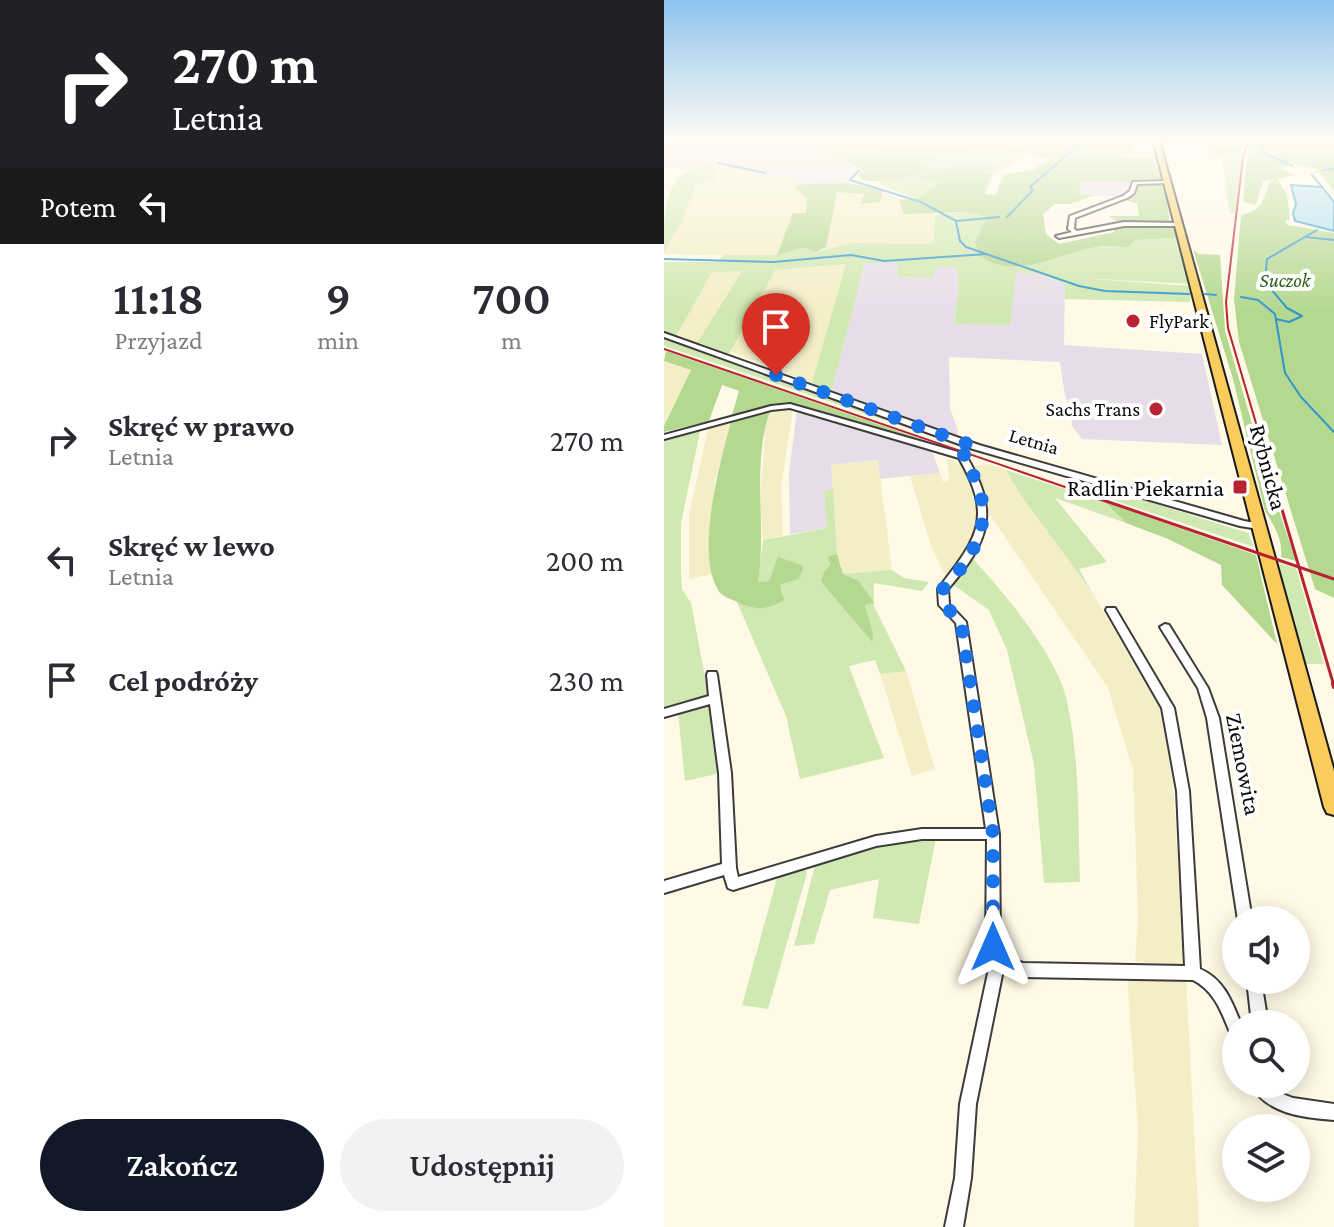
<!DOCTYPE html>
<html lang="pl">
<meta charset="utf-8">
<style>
:root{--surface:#fff;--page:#f2f2f3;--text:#2b2b33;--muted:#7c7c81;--accent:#111827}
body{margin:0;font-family:"Crimson Pro",serif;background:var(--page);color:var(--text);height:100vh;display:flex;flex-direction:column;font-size:30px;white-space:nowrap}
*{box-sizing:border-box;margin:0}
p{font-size:26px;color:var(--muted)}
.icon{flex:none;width:44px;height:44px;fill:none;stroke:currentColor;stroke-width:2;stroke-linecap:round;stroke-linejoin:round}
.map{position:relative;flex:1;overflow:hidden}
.panel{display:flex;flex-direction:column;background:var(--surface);width:664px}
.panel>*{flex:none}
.banner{background:#202124;color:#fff;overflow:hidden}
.controls{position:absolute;left:558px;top:906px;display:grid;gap:16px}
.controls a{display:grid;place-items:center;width:88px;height:88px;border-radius:50%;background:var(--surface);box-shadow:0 4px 20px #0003;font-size:40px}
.pin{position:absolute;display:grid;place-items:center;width:68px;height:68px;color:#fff;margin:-82px -34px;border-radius:50% 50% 50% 0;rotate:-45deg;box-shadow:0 0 8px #0007}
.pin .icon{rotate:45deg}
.me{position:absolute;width:88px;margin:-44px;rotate:0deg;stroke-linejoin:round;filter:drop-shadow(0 0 6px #0008)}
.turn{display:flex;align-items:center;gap:28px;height:168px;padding:0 40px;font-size:36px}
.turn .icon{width:104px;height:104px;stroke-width:2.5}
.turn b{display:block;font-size:56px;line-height:68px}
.then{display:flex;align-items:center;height:76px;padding:0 40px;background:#0003;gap:16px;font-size:30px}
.eta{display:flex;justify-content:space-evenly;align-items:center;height:136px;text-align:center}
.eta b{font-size:48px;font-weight:600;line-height:56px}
.cta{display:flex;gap:16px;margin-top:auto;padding:16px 40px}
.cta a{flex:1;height:92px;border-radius:48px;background:var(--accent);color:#fff;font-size:32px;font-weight:600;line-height:92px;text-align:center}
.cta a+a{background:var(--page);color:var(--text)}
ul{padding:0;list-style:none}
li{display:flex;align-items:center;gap:24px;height:120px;padding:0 40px}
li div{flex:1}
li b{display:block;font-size:30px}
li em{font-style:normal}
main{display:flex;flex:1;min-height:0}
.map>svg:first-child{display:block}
.industrial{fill:#e7dde9}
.farmland{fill:#f4eec7}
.green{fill:#d0e8b1}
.forest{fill:#b4d890;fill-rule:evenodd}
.water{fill:#abddf6;stroke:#3296cd;stroke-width:2}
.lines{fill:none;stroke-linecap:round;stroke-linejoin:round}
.stream{stroke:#3296cd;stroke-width:2}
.street-casing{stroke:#3c3c3c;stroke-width:4}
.primary-casing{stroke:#1a1a1a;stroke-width:4}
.street{fill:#fff;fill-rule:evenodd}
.primary{fill:#f9cc5c;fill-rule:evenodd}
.rail-far2{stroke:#b82331;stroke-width:2}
.rail-far1{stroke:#b82331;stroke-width:3}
.rail{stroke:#b82331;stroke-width:4}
.route{stroke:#1a73e8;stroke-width:14;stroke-dasharray:0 25.2}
.poi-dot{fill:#b82331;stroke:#fff;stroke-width:3}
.labels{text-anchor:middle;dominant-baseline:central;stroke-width:8;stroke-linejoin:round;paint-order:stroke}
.far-park-label{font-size:20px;font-style:italic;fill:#2d601b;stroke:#fff}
.far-poi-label{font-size:20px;fill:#090909;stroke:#fff;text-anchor:start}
.far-street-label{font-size:20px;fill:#090909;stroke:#fff}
.street-label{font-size:24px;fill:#090909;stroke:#fff}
.poi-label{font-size:24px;fill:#090909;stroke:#fff;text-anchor:end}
</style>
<main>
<section class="panel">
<div class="banner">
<div class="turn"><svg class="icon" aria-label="right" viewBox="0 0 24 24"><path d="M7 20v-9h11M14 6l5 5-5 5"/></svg><div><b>270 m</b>Letnia</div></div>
<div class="then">Potem<svg class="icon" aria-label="left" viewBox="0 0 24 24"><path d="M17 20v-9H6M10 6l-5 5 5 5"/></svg></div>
</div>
<div class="eta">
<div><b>11:18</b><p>Przyjazd</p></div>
<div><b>9</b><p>min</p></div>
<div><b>700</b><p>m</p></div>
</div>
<ul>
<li><svg class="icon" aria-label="right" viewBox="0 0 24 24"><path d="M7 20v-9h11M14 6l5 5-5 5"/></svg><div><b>Skręć w prawo</b><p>Letnia</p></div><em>270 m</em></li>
<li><svg class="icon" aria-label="left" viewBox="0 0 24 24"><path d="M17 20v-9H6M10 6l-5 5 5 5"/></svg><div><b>Skręć w lewo</b><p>Letnia</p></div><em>200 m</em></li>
<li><svg class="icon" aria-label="arrive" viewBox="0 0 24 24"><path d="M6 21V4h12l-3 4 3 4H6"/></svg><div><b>Cel podróży</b></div><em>230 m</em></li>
</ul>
<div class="cta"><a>Zakończ</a><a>Udostępnij</a></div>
</section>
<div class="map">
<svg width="670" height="1227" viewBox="0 0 670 1227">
<rect width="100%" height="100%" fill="#fff9e6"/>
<path class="industrial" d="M 0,140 L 156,140 L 160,151 L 197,170 L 181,186 L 152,186 L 0,167 Z
M 449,181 L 467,182 L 466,191 L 453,197 L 415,195 L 415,182 Z
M 201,263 L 234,263 L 234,277 L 267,278 L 271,267 L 292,267 L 295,286 L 290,323 L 345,325 L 351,273 L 376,274 L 401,284 L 400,345 L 538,354 L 558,445 L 418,439 L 408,426 L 407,409 L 401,396 L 396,362 L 285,357 L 286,408 L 294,431 L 293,436 L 167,393 Z
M 133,409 L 268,451 L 276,473 L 215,479 L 213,460 L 168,465 L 169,489 L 160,491 L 163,528 L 126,534 L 125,473 Z"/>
<path class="farmland" d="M 46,164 L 141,183 L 137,186 L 147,192 L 144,214 L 116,257 L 0,254 L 0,248 L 31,184 Z
M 171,191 L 200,193 L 198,202 L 212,202 L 218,193 L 238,200 L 244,212 L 273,214 L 271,246 L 153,250 Z
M 186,262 L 155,386 L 63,350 L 108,268 Z
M 48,268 L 82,269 L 35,345 L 12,333 Z
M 0,361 L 27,370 L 0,426 Z
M 129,408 L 117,487 L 119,535 L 99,540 L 96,502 L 102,421 L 106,411 Z
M 69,419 L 51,480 L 46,538 L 49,574 L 25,579 L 25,514 L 45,425 Z
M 283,458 L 300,467 L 315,520 L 303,552 L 282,578 L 267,546 L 246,476 L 276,473 L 279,482 L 285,480 Z
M 214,460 L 228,570 L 179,574 L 173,554 L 167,465 Z
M 325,464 L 342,470 L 358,497 L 428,592 L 497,710 L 509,786 L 521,965 L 471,962 L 474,918 L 469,770 L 444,688 L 326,515 L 308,466 Z
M 242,671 L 271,769 L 248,776 L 216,674 Z
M 463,976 L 522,977 L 535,1227 L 470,1227 L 474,1131 Z"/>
<path class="green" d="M 309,140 L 337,140 L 336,143 L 364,152 L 326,176 L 309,171 L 324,168 L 319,166 L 282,182 L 258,201 L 213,183 L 244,176 L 237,153 L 231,148 L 307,146 Z
M 576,140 L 585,140 L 578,149 L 571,213 L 565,213 L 558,156 L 548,156 L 544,147 L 575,147 Z
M 48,164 L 51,180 L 32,185 L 17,223 L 0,252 C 0,207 0,168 48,164 Z
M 305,212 L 324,217 L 311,242 L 320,260 L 434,247 L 465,247 L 471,240 L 515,238 L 527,284 L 414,278 L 528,286 L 526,302 L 401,299 L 401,284 L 376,274 L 352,273 L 346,325 L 290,324 L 295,286 L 292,267 L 272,267 L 268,278 L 234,277 L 233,263 L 201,263 L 167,393 L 148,383 L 182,264 L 111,270 L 65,354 L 34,342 L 78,271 L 48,272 L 12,336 L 0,332 L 0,262 L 54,262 L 59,255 L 113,255 L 139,248 L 152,252 L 188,243 L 266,244 L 270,241 L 271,215 Z
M 0,339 L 253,431 L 0,346 Z
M 37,427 L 17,523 L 17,571 L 18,589 L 27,603 L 45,698 L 0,711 L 0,438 Z
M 342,470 L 441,502 L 462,523 L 391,498 L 443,562 L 415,569 L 428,592 L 358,497 Z
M 169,489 L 173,554 L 164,556 L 166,565 L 160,571 L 157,582 L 207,641 L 209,633 L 201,605 L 209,603 L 195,581 L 179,574 L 228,570 L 240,578 L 265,582 L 258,591 L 210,583 L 210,606 L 242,671 L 216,674 L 211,660 L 185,666 L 220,758 L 136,779 L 122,716 L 73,602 C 93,612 105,610 119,594 L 116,585 L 135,579 L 140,566 L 114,558 L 105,581 L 94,582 L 99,540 L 163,528 L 160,491 Z
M 445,489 L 584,533 L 590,547 L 446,499 Z
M 309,559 C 340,592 391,654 402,697 C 416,757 414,821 416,882 L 380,883 L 370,764 L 343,650 L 325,610 L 288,584 Z
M 614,563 L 632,568 L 660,664 L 641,664 Z
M 39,705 L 46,708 L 48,714 L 57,773 L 21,781 L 14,713 Z
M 272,838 L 255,924 L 209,918 L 215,879 L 166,890 L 150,944 L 130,946 L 151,866 L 235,841 Z
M 141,869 L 143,873 L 104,1009 L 78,1005 L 113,878 Z"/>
<path class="forest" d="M 377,140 L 487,140 L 471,142 L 467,154 L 446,156 L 490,159 L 502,196 L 506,223 L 497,224 L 511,227 L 515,238 L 471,240 L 465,247 C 455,247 444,246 433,247 C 393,252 357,281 316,257 L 311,242 L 323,217 L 305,212 L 240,214 L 235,200 L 256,198 L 274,182 L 252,177 C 280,169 306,161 335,168 L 315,170 L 329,174 L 321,194 L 332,195 L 339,175 L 373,169 L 372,167 L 386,159 L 360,152 L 354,147 ZM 449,181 L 466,183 L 464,193 L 470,195 L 461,199 L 473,204 L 475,216 L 445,216 L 460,226 L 450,228 L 450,232 L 395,244 L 382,234 L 379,214 L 391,204 L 406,204 L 430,195 L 415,195 L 416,182 Z
M 589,140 L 670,140 L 670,191 L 656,173 L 648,173 L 655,170 L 622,162 L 626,166 L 616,168 L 630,175 L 613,179 L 623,195 L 626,219 L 621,221 L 624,225 L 670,233 L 670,598 L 651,589 L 575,342 L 570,299 L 577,215 C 597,211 600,201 605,182 L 613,179 L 599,181 L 592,205 L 579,202 L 584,150 Z
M 159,141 C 194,135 215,147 247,153 C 256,155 264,154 271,160 L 256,163 L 268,170 C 244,178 223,184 198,180 L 194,175 L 199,170 L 162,151 Z
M 183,183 L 219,190 L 216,202 L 197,204 L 200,194 L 173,192 L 162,247 L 152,252 L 139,248 L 113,255 L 129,213 L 142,213 L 143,199 L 130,187 L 139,184 Z
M 529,249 L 535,254 L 556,255 L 561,331 L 605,482 L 632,561 L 617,557 C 619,540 610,525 601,511 L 569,379 Z
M 2,351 L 263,441 L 130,405 L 115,405 L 68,415 L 75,391 L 58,385 L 45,421 L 0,432 L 0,426 L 27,370 L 0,361 Z
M 106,411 C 87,465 103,526 94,582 L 105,581 L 114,557 L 140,566 L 135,579 L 116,585 L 120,600 C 104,610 90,611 73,602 C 66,598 57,597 53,588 C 32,551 56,462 67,422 Z
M 441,502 L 592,555 L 613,644 L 558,585 L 557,565 L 504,539 L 462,523 Z
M 173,554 L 179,574 L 195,581 L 210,603 L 201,605 L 209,633 L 208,642 L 157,582 L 160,571 L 166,565 L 164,556 Z"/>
<path class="water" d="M 627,185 L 658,187 L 670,202 L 670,231 L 631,221 L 629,213 L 632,204 Z"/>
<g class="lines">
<path class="stream" d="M 596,140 L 601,154 L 629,166
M 54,163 L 101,173
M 660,170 L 670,169
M 195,171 L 186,180 L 257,202 L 292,221
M 648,175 L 658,187
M 343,217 L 369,190 L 366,187 L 420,140
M 292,221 L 296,241 L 302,247 L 415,286 L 441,291 L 525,294
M 292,221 L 335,217
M 642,237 L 670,240
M 0,259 L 110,262 L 187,255 L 220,261 L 323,254
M 541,294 L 552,295
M 577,297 L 594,300 L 611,314 L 621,373 L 637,397 L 670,432
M 612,319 L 625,322 L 638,316 L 623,308 L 601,282 L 603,259 L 653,230"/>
<defs>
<path id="street" d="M 498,140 L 506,140 L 493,143 L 491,142 Z
M 504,181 L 506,183 L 473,184 L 470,193 L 463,198 L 411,218 L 410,229 L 413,231 L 460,222 L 515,223 L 518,225 L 517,226 L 460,226 L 395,238 L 392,236 L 408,232 L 404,229 L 406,216 L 459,196 L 466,191 L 469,182 Z
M 0,333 L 315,445 L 580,521 L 598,524 L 599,526 L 595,529 L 576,526 L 309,449 L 0,337 Z
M 126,404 L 301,454 C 336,512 326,540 284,589 L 285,604 L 302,622 L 335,834 L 336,946 L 342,958 L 359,963 L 521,966 L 513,791 L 498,708 L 442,610 L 443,608 L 451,608 L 510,708 L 525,791 L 536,969 C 560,979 568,1002 577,1024 L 572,1024 L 572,1037 L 567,1035 C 558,1013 551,991 529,980 L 359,977 L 339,970 L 312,1104 L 307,1178 L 299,1227 L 281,1227 L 291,1178 L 296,1104 L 327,959 L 322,947 L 323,839 L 258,839 L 212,846 L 69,890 L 64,888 L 60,875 L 0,893 L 0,881 L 58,864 L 55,773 L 46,704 L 0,717 L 0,709 L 45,696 L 43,675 L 44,672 L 52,672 L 53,675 L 67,773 L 72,868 L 74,877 L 212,836 L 258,829 L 322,829 L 292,623 L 275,605 L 274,589 C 313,538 330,519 295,458 L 126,408 L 107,410 L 0,439 L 0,435 L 107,406 Z
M 501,624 L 505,625 L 544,688 L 555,718 L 588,920 L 574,920 L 543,718 L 534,688 L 496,627 Z
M 583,980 L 597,980 L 604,1024 L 588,1024 Z
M 587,1084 L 606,1084 L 616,1093 L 629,1098 L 670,1104 L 670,1120 C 641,1118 601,1114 587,1084 Z"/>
<path id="primary" d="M 489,140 L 495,140 L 670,771 L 670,815 L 663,813 L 660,807 Z"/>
</defs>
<use href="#street" class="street-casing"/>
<use href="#primary" class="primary-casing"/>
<use href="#street" class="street"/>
<use href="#primary" class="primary"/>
<path class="rail-far2" d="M 585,140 L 579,157 L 562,302 L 564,328 L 614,498
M 0,349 L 433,498"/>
<path class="rail-far1" d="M 427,496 L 670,579
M 614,496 L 670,686"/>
<path class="rail" d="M 669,684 L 670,687"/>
</g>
<linearGradient id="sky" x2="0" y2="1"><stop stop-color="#8fc4ee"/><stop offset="0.45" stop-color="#fffcf4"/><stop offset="1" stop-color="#fffcf4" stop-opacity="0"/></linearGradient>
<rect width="670" height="312" fill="url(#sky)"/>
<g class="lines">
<path class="route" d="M 112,375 L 312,447 L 298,456 C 335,510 319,546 279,589 L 280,605 L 297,622 L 329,834 L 329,947"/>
</g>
<g class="poi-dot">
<circle cx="469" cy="321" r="8"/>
<circle cx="492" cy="409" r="8"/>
<rect x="568" y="479" width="16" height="16" rx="4"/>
</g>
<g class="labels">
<g class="far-park-label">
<text x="621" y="280">Suczok</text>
</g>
<g class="far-poi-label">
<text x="485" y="321">FlyPark</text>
<text x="476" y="409" text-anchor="end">Sachs Trans</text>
</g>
<g class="far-street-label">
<text transform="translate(370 441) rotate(16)">Letnia</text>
</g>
<g class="street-label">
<text transform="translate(605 467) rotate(75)">Rybnicka</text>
<text transform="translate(580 764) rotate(79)">Ziemowita</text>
</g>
<g class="poi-label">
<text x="560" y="487">Radlin Piekarnia</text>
</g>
</g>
</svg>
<div class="controls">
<a><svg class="icon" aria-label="sound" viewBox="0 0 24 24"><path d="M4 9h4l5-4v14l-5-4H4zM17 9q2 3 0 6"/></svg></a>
<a><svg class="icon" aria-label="search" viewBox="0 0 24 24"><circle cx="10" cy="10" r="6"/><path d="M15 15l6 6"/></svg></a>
<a><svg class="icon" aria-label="layers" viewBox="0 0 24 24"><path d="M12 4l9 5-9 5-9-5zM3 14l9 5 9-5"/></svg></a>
</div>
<div class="pin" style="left:112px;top:375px;background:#d93025"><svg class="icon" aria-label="arrive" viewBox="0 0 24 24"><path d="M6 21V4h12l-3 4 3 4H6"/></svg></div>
<svg class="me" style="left:329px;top:947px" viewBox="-20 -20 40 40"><path d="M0-17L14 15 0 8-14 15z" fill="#1a73e8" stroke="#fff" stroke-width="4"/></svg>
</div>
</main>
